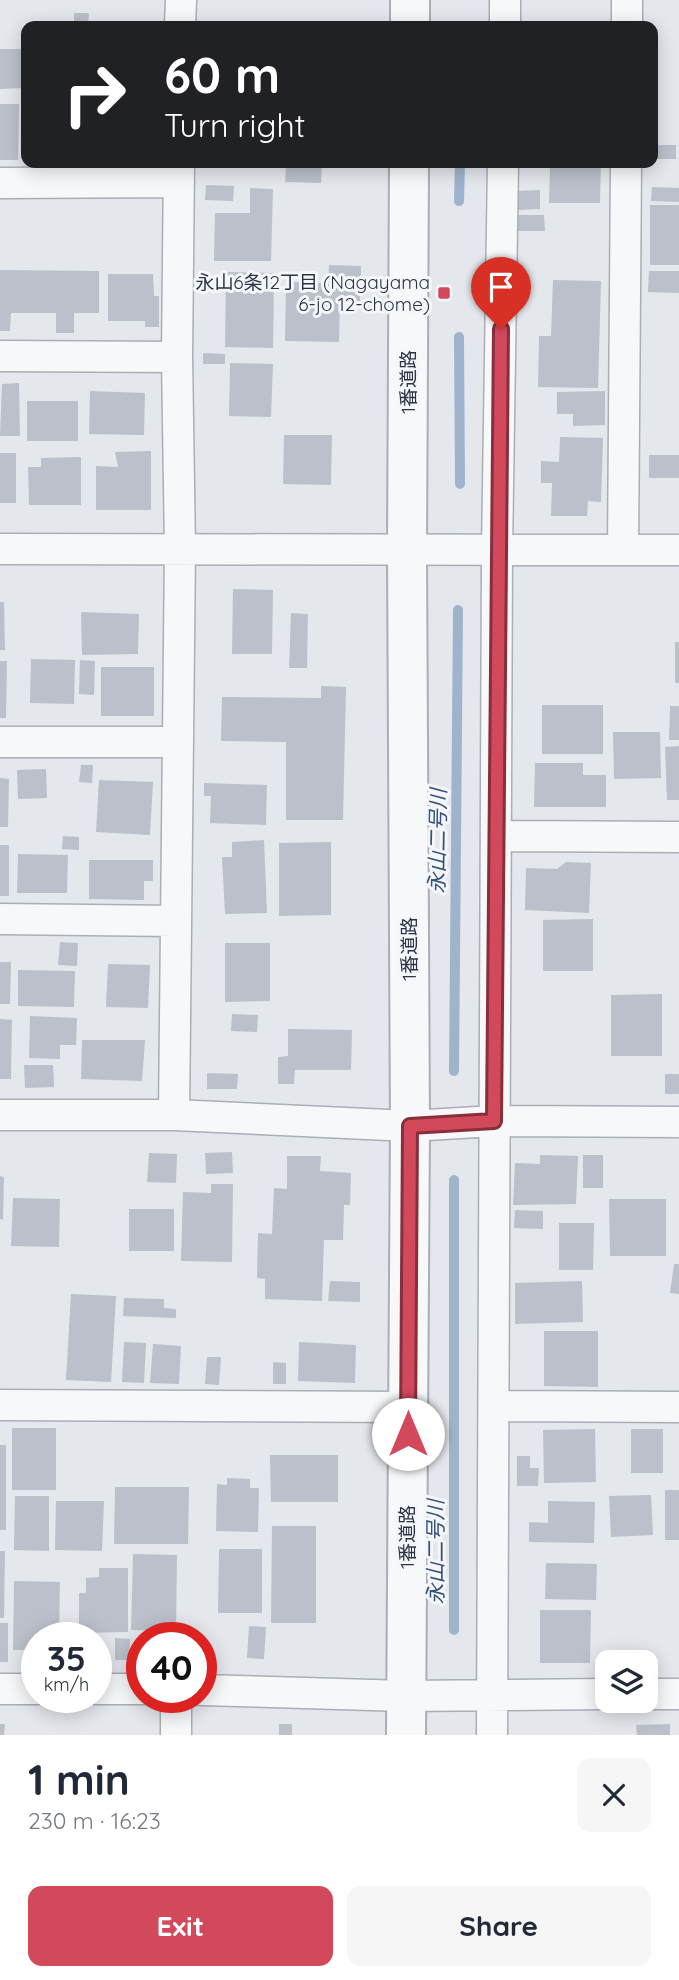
<!DOCTYPE html>
<meta charset="utf-8">
<style>
:root{--surface:#fff;--page:#f6f6f7;--text:#1f2937;--muted:#747a83;--accent:#d1495b}
body{margin:0;font-family:Quicksand,"Noto Sans JP",sans-serif;background:var(--page);color:var(--text);height:100vh;display:flex;flex-direction:column;font-size:26px;white-space:nowrap}
*{box-sizing:border-box;margin:0}
p{font-size:23px;color:var(--muted)}
.icon{flex:none;width:38px;height:38px;fill:none;stroke:currentColor;stroke-width:2;stroke-linecap:round;stroke-linejoin:round}
.map{position:relative;height:1735px;overflow:hidden}
.side{display:flex;flex-direction:column;background:var(--surface);flex:1}
.side>*{flex:none}
.hud{position:absolute;left:21px;top:21px;width:637px;height:147px;border-radius:14px;box-shadow:0 4px 18px #0003;background:#202124;color:#fff;overflow:hidden}
.buttons{position:absolute;left:595px;top:1650px;display:grid;gap:14px}
.buttons a{display:grid;place-items:center;width:63px;height:63px;border-radius:14px;background:var(--surface);box-shadow:0 4px 18px #0003;font-size:35px}
.speed{position:absolute;left:21px;top:1622px;display:flex;gap:14px;font-size:35px;font-weight:700;text-align:center}
.speed>*{display:grid;place-content:center;width:91px;height:91px;border-radius:50%;background:var(--surface);box-shadow:0 4px 18px #0003;line-height:1}
.speed small{font-size:18px;font-weight:400}
.speed .limit{border:10px solid #d22;background:#fff;color:#111}
.pin{position:absolute;display:grid;place-items:center;width:60px;height:60px;color:#fff;margin:-72px -30px;border-radius:50% 50% 50% 0;rotate:-45deg;box-shadow:0 0 7px #0007}
.pin .icon{rotate:45deg}
.me{position:absolute;width:77px;margin:-38px;rotate:0deg;stroke-linejoin:round;filter:drop-shadow(0 0 5px #0008)}
.turn{display:flex;align-items:center;gap:24px;height:147px;padding:0 28px;font-size:32px}
.turn .icon{width:91px;height:91px;stroke-width:2.5}
.turn b{display:block;font-size:49px;line-height:60px}
.round{display:grid;place-items:center;flex:none;width:74px;height:74px;border-radius:14px;background:var(--page)}
.head{display:flex;align-items:center;justify-content:space-between;height:119px;padding:0 28px}
h1{font-size:42px;font-weight:700;line-height:52px}
.primary-button{display:flex;gap:14px;margin-top:auto;padding:14px 28px}
.primary-button a{flex:1;height:80px;border-radius:14px;background:var(--accent);color:#fff;font-size:28px;font-weight:700;line-height:80px;text-align:center}
.primary-button a+a{background:var(--page);color:var(--text)}
.map>svg:first-child{display:block}
.lines{fill:none;stroke-linecap:round;stroke-linejoin:round}
.stream{stroke:#9fb4cc;stroke-width:10}
.building{fill:#bbc0ca}
.minor-casing{stroke:#a9aeb7;stroke-width:33}
.tertiary-casing{stroke:#a9aeb7;stroke-width:42}
.minor{stroke:#f7f8fa;stroke-width:30}
.tertiary{stroke:#f7f8fa;stroke-width:38}
.route-casing{stroke:#882f3b;stroke-width:18}
.route{stroke:#d1495b;stroke-width:12}
.poi-dot{fill:#d1495b;stroke:#f4f6f9;stroke-width:2.5}
.labels{text-anchor:middle;dominant-baseline:central;stroke-width:6;stroke-linejoin:round;paint-order:stroke}
.poi-label{font-size:19px;fill:#2b3445;stroke:#f4f6f9;text-anchor:end}
.street-label{font-size:19px;fill:#2b3445;stroke:#f4f6f9}
.water-label{font-size:21px;font-style:italic;fill:#34527a;stroke:#f4f6f9}
</style>
<div class="map">
<svg width="679" height="1735" viewBox="0 0 679 1735">
<rect width="100%" height="100%" fill="#e4e7ec"/>
<g class="lines">
<path class="stream" d="M 459,201 L 460,163
M 459,337 L 460,484
M 454,1071 L 458,610
M 454,1630 L 454,1180"/>
</g>
<path class="building" d="M 74,13 L 89,13 L 88,26 L 74,26 Z
M 0,49 L 22,49 L 22,88 L 0,89 Z
M 0,104 L 19,104 L 18,160 L 0,160 Z
M 653,145 L 676,145 L 676,159 L 653,159 Z
M 286,163 L 322,163 L 321,183 L 285,182 Z
M 563,163 L 601,163 L 600,203 L 549,203 L 550,166 L 563,166 Z
M 206,185 L 234,186 L 233,201 L 205,200 Z
M 652,187 L 679,188 L 679,202 L 651,201 Z
M 250,188 L 273,189 L 271,261 L 214,261 L 215,213 L 250,213 Z
M 540,190 L 540,209 L 516,210 L 515,191 Z
M 650,205 L 679,205 L 679,265 L 650,265 Z
M 514,215 L 544,215 L 545,231 L 514,231 Z
M 329,265 L 361,266 L 360,301 L 340,301 L 339,342 L 285,341 L 286,282 L 328,283 Z
M 0,270 L 99,271 L 99,313 L 74,313 L 74,333 L 56,333 L 56,313 L 11,313 L 10,331 L 0,331 Z
M 649,271 L 679,271 L 679,293 L 648,292 Z
M 226,272 L 274,273 L 273,348 L 225,347 Z
M 108,274 L 153,274 L 154,296 L 159,296 L 159,327 L 145,327 L 145,321 L 108,321 Z
M 553,280 L 601,281 L 598,388 L 538,387 L 539,336 L 551,336 Z
M 203,353 L 225,354 L 225,364 L 203,364 Z
M 230,363 L 273,364 L 271,417 L 229,416 Z
M 19,383 L 20,436 L 0,436 L 2,384 Z
M 90,391 L 145,393 L 144,435 L 89,434 Z
M 605,391 L 605,425 L 573,426 L 573,414 L 557,414 L 557,392 Z
M 27,401 L 78,401 L 78,441 L 27,441 Z
M 284,435 L 332,435 L 331,485 L 283,484 Z
M 560,437 L 603,438 L 601,502 L 588,501 L 587,516 L 551,516 L 552,483 L 541,483 L 541,461 L 559,462 Z
M 151,451 L 151,510 L 96,510 L 96,466 L 118,467 L 115,452 Z
M 0,453 L 16,453 L 16,503 L 0,503 Z
M 649,455 L 679,455 L 679,478 L 649,478 Z
M 81,457 L 81,505 L 29,505 L 28,467 L 41,467 L 41,458 Z
M 233,589 L 273,590 L 272,654 L 232,654 Z
M 0,602 L 4,602 L 5,650 L 0,650 Z
M 81,612 L 139,614 L 138,654 L 82,655 Z
M 291,613 L 308,614 L 307,668 L 289,668 Z
M 675,642 L 679,642 L 679,683 L 675,683 Z
M 31,659 L 75,660 L 74,704 L 30,703 Z
M 80,660 L 95,661 L 94,695 L 79,694 Z
M 0,661 L 7,661 L 6,718 L 0,718 Z
M 101,667 L 154,667 L 154,716 L 101,716 Z
M 321,686 L 346,687 L 343,820 L 286,820 L 286,742 L 221,741 L 222,697 L 321,698 Z
M 542,705 L 603,705 L 603,754 L 542,754 Z
M 670,706 L 679,706 L 679,740 L 669,740 Z
M 613,732 L 660,732 L 661,778 L 614,779 Z
M 679,746 L 679,800 L 667,800 L 665,747 Z
M 535,763 L 583,763 L 583,775 L 606,775 L 606,807 L 534,807 Z
M 81,765 L 93,765 L 92,783 L 79,782 Z
M 46,769 L 47,798 L 18,799 L 17,770 Z
M 0,778 L 9,779 L 8,827 L 0,827 Z
M 99,780 L 153,782 L 150,835 L 96,832 Z
M 204,783 L 267,785 L 266,825 L 210,823 L 211,796 L 204,796 Z
M 63,836 L 79,837 L 79,850 L 62,849 Z
M 264,840 L 267,913 L 225,914 L 222,857 L 232,857 L 232,842 Z
M 331,842 L 331,915 L 279,916 L 279,843 Z
M 0,845 L 9,845 L 9,896 L 0,896 Z
M 18,854 L 68,855 L 67,893 L 17,893 Z
M 89,860 L 153,860 L 153,881 L 144,881 L 144,900 L 89,899 Z
M 566,862 L 591,863 L 589,913 L 525,910 L 526,868 L 557,869 Z
M 593,919 L 593,971 L 543,971 L 543,920 Z
M 60,942 L 78,943 L 77,966 L 58,965 Z
M 225,943 L 270,943 L 270,1001 L 225,1002 Z
M 0,962 L 11,962 L 10,1004 L 0,1004 Z
M 108,964 L 150,965 L 148,1008 L 106,1007 Z
M 18,970 L 75,971 L 74,1007 L 18,1006 Z
M 662,994 L 662,1056 L 611,1056 L 611,995 Z
M 232,1014 L 258,1015 L 257,1032 L 231,1031 Z
M 30,1016 L 77,1018 L 76,1045 L 60,1045 L 60,1059 L 29,1058 Z
M 0,1019 L 12,1020 L 11,1079 L 0,1079 Z
M 288,1029 L 352,1030 L 351,1070 L 295,1070 L 294,1084 L 278,1084 L 278,1057 L 288,1056 Z
M 82,1040 L 145,1040 L 142,1081 L 81,1079 Z
M 24,1065 L 53,1065 L 54,1087 L 25,1088 Z
M 207,1073 L 238,1074 L 237,1089 L 207,1089 Z
M 665,1074 L 679,1074 L 679,1094 L 665,1094 Z
M 232,1152 L 233,1173 L 206,1174 L 205,1153 Z
M 149,1153 L 177,1154 L 176,1183 L 147,1182 Z
M 540,1155 L 578,1156 L 576,1204 L 513,1205 L 515,1163 L 540,1164 Z
M 583,1155 L 603,1155 L 603,1188 L 583,1188 Z
M 287,1156 L 321,1156 L 320,1171 L 351,1173 L 350,1205 L 344,1205 L 343,1240 L 324,1240 L 322,1301 L 265,1299 L 265,1279 L 257,1278 L 258,1233 L 272,1234 L 274,1188 L 287,1189 Z
M 0,1176 L 4,1177 L 3,1220 L 0,1219 Z
M 211,1184 L 233,1184 L 232,1262 L 181,1261 L 183,1192 L 211,1193 Z
M 13,1198 L 60,1199 L 59,1247 L 11,1246 Z
M 609,1199 L 666,1199 L 666,1256 L 610,1256 Z
M 129,1209 L 174,1209 L 174,1251 L 129,1251 Z
M 515,1210 L 543,1211 L 543,1229 L 514,1228 Z
M 559,1223 L 594,1223 L 593,1270 L 559,1270 Z
M 674,1264 L 679,1264 L 679,1294 L 670,1293 Z
M 330,1281 L 360,1282 L 360,1302 L 328,1301 Z
M 582,1281 L 583,1322 L 515,1324 L 515,1283 Z
M 71,1294 L 116,1296 L 111,1382 L 66,1380 Z
M 124,1298 L 164,1299 L 164,1308 L 176,1309 L 176,1318 L 123,1316 Z
M 544,1331 L 598,1331 L 598,1387 L 544,1386 Z
M 124,1342 L 146,1343 L 144,1383 L 122,1382 Z
M 299,1342 L 356,1345 L 355,1383 L 298,1381 Z
M 153,1344 L 181,1346 L 179,1384 L 150,1383 Z
M 207,1357 L 221,1357 L 219,1385 L 205,1384 Z
M 273,1362 L 286,1363 L 286,1384 L 273,1384 Z
M 12,1428 L 56,1428 L 56,1490 L 12,1490 Z
M 595,1429 L 596,1482 L 544,1483 L 543,1430 Z
M 631,1429 L 663,1429 L 663,1473 L 631,1473 Z
M 0,1445 L 6,1445 L 6,1530 L 0,1530 Z
M 270,1455 L 338,1455 L 338,1502 L 271,1502 Z
M 517,1456 L 530,1456 L 530,1468 L 539,1468 L 538,1486 L 517,1486 Z
M 227,1478 L 250,1479 L 250,1488 L 259,1488 L 258,1532 L 216,1531 L 217,1484 L 227,1485 Z
M 115,1487 L 189,1487 L 188,1544 L 114,1544 Z
M 665,1490 L 679,1490 L 679,1540 L 665,1540 Z
M 651,1495 L 653,1535 L 611,1537 L 609,1496 Z
M 15,1496 L 49,1496 L 49,1551 L 14,1550 Z
M 56,1501 L 104,1501 L 102,1551 L 55,1550 Z
M 548,1501 L 595,1502 L 594,1543 L 529,1542 L 529,1522 L 548,1523 Z
M 272,1526 L 316,1526 L 316,1623 L 271,1623 Z
M 219,1549 L 262,1549 L 262,1613 L 218,1613 Z
M 0,1551 L 5,1551 L 4,1618 L 0,1618 Z
M 133,1554 L 177,1555 L 176,1631 L 131,1630 Z
M 546,1563 L 597,1564 L 596,1600 L 545,1599 Z
M 99,1568 L 128,1568 L 128,1632 L 79,1633 L 79,1593 L 86,1593 L 86,1578 L 99,1577 Z
M 14,1581 L 60,1582 L 59,1638 L 37,1638 L 37,1650 L 13,1650 Z
M 540,1610 L 591,1610 L 590,1663 L 540,1663 Z
M 0,1623 L 8,1623 L 8,1662 L 0,1662 Z
M 249,1626 L 266,1627 L 264,1659 L 247,1658 Z
M 115,1638 L 130,1639 L 129,1660 L 115,1660 Z
M 0,1724 L 5,1724 L 4,1735 L 0,1735 Z
M 279,1724 L 292,1724 L 292,1735 L 279,1735 Z
M 670,1724 L 670,1735 L 637,1735 L 636,1725 Z"/>
<g class="lines">
<defs>
<path id="minor" d="M 180,26 L 181,0
M 505,26 L 505,0
M 627,26 L 627,0
M 0,183 L 179,182
M 0,356 L 177,357
M 0,549 L 679,550
M 623,550 L 626,163
M 0,742 L 178,742
M 497,836 L 679,837
M 0,919 L 176,921
M 0,1115 L 174,1115 L 410,1126 L 494,1121 L 679,1122
M 174,1115 L 180,549 L 177,357 L 179,163
M 0,1405 L 408,1407
M 495,1406 L 679,1407
M 0,1689 L 37,1689
M 96,1689 L 142,1689
M 201,1690 L 405,1696 L 607,1694
M 646,1694 L 679,1694
M 176,1698 L 176,1735
M 492,1735 L 497,551 L 503,163"/>
<path id="tertiary" d="M 410,26 L 410,0
M 406,1735 L 410,1126 L 407,550 L 409,163"/>
</defs>
<use href="#minor" class="minor-casing"/>
<use href="#tertiary" class="tertiary-casing"/>
<use href="#minor" class="minor"/>
<use href="#tertiary" class="tertiary"/>
</g>
<g class="lines">
<defs>
<path id="route" d="M 408,1434 L 410,1126 L 494,1121 L 501,329"/>
</defs>
<use href="#route" class="route-casing"/>
<use href="#route" class="route"/>
</g>
<rect class="poi-dot" x="437" y="286" width="14" height="14" rx="3.5"/>
<g class="labels">
<g class="poi-label">
<text x="430" y="282">永山6条12丁目 (Nagayama<tspan x="430" dy="22">6-jo 12-chome)</tspan></text>
</g>
<g class="street-label">
<text transform="translate(408 382) rotate(-90)">1番道路</text>
<text transform="translate(409 949) rotate(-90)">1番道路</text>
<text transform="translate(407 1537) rotate(-90)">1番道路</text>
</g>
<g class="water-label">
<text transform="translate(437 841) rotate(-89)">永山二号川</text>
<text transform="translate(435 1552) rotate(-90)">永山二号川</text>
</g>
</g>
</svg>
<div class="buttons">
<a><svg class="icon" aria-label="layers" viewBox="0 0 24 24"><path d="M12 4l9 5-9 5-9-5zM3 14l9 5 9-5"/></svg></a>
</div>
<div class="speed"><div>35<small>km/h</small></div><div class="limit">40</div></div>
<div class="pin" style="left:501px;top:329px;background:#d93025"><svg class="icon" aria-label="arrive" viewBox="0 0 24 24"><path d="M6 21V4h12l-3 4 3 4H6"/></svg></div>
<svg class="me" style="left:408px;top:1434px" viewBox="-20 -20 40 40"><circle r="19" fill="#fff"/><path d="M0-13L10 11 0 6-10 11z" fill="#d1495b"/></svg>
<div class="hud">
<div class="turn"><svg class="icon" aria-label="right" viewBox="0 0 24 24"><path d="M7 20v-9h11M14 6l5 5-5 5"/></svg><div><b>60 m</b>Turn right</div></div>
</div>
</div>
<section class="side">
<div class="head"><div><h1>1 min</h1><p>230 m · 16:23</p></div><a class="round"><svg class="icon" aria-label="close" viewBox="0 0 24 24"><path d="M6 6l12 12M18 6L6 18"/></svg></a></div>
<div class="primary-button"><a>Exit</a><a>Share</a></div>
</section>
